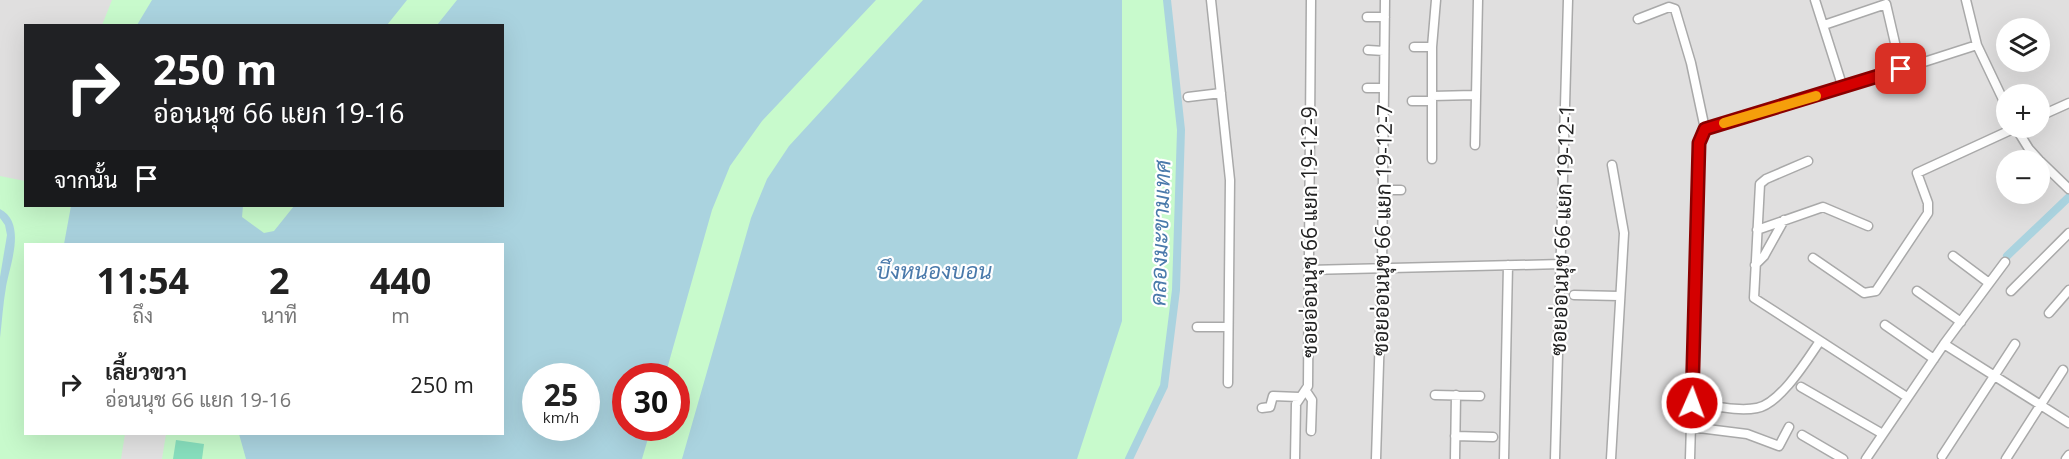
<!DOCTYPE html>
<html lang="th">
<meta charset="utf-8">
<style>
:root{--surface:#fff;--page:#f2f2f2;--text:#222;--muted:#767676}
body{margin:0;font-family:"Open Sans",Sarabun,sans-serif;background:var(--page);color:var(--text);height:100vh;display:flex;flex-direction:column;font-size:22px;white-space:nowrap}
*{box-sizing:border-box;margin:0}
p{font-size:20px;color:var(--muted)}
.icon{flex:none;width:33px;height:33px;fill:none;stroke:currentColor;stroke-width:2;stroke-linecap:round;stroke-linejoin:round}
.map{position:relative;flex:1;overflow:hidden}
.drawer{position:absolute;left:24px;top:243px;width:480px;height:192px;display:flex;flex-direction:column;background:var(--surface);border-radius:0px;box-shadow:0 6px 24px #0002}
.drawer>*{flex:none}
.top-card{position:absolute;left:24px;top:24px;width:480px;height:183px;border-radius:0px;box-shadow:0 6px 24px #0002;background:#202124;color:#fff;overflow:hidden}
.fabs{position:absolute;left:1996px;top:18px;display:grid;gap:12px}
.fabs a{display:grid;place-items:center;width:54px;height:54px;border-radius:50%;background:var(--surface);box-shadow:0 6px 24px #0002;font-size:30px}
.speed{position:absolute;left:522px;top:363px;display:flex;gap:12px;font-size:30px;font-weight:700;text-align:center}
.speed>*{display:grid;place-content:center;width:78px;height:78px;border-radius:50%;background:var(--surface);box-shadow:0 6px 24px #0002;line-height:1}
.speed small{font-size:15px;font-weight:400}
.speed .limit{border:9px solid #d22;background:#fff;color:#111}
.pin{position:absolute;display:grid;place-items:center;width:51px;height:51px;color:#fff;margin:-26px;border-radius:12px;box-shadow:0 3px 9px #0006}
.me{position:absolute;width:66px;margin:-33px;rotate:2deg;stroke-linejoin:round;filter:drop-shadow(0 0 4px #0008)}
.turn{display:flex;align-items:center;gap:21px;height:126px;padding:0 30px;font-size:27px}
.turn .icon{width:78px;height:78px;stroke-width:2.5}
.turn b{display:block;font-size:42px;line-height:51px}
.then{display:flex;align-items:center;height:57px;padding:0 30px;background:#0003;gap:12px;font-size:22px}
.eta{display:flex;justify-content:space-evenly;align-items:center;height:102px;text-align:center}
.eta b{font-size:36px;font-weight:700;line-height:42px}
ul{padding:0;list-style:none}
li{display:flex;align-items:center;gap:18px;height:78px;padding:0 30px}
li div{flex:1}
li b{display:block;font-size:22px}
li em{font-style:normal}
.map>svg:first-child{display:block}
.residential{fill:#e0dfdf;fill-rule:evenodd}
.park{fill:#c8facc;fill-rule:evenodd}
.pitch{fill:#88e0be}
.parking{fill:#e2e2e2}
.water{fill:#aad3df;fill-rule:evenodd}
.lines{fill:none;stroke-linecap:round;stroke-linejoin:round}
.canal{stroke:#aad3df;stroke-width:8}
.minor-casing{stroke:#a9a9a9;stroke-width:11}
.minor{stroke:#fff;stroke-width:8}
.route-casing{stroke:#8a0000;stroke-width:15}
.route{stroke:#d40000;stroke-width:10}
.slow{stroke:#f59e0b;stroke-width:10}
.labels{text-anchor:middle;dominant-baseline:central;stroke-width:4.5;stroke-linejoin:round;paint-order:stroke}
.street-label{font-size:21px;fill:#222;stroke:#fff}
.water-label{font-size:22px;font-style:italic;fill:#4a7aab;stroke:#fff}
</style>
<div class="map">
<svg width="2069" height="459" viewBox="0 0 2069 459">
<rect width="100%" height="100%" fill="#f2efe9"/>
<path class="residential" d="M 0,0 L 2069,0 L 2069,459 L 0,459 ZM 26,26 L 502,26 L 502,206 L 26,206 ZM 2007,28 L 2040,28 L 2040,62 L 2007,62 ZM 2007,94 L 2040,94 L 2040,128 L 2007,128 ZM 2007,160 L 2040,160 L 2040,194 L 2007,194 ZM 26,244 L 502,244 L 502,434 L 26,434 ZM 536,376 L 586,376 L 586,428 L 536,428 ZM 626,376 L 676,376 L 676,428 L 626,428 Z"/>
<path class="park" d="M 112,0 L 1167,0 L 1181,130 L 1176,290 L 1164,386 L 1129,459 L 0,459 L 0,176 L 25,181 L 26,206 L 502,206 L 502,26 L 102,25 ZM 26,244 L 502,244 L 502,434 L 26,434 ZM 536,376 L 586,376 L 586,428 L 536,428 ZM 626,376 L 676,376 L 676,428 L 626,428 Z"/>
<path class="pitch" d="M 176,440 L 204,444 L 202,459 L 173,459 Z"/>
<path class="parking" d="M 125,434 L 166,434 L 162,459 L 121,459 Z"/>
<path class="water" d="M 152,0 L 407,0 L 387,25 L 137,25 Z
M 457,0 L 876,0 L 762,121 L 730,166 L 712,210 L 665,376 L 626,376 L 626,428 L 651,428 L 642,459 L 246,459 L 239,434 L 502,434 L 502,244 L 64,244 L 71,206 L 243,206 L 242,217 L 264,233 L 274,231 L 294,206 L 502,206 L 502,26 L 437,25 ZM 536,376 L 586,376 L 586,428 L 536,428 Z
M 923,0 L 1122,0 L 1122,321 L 1077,459 L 682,459 L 751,218 L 767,179 L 789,146 Z
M 0,209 C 27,223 10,264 6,287 C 3,304 2,321 0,338 L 0,277 L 7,235 L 5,225 L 0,218 Z"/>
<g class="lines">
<path class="canal" d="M 2007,256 L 2069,197
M 1129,459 L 1164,386 L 1176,290 L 1181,130 L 1167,0"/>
<defs>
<path id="minor" d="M 1211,0 L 1230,180 L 1228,383
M 1815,0 L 1843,88
M 1966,0 L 1977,45 L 2007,108
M 1367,17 L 1385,17
M 1638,19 L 1669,7 L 1675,9 L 1691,63 L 1705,129
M 1824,25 L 1886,4 L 1901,69
M 1414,47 L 1432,47
M 1368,50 L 1384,51
M 1367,88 L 1384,88
M 1432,96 L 1474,95
M 1188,97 L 1221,93
M 1412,101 L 1432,101
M 2040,116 L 2069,103
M 2016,128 L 2029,149 L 2039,160
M 1475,145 L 1478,0
M 1432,159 L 1432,47 L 1436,0
M 1808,161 L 1766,179 L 1760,184 L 1754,298 L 1907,397
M 2040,161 L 2069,189
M 1383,190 L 1401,190
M 1757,230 L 1823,207 L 1868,226
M 1953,256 L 1989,283
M 1813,258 L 1864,293 L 1876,291 L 1928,213 L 1928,203 L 1917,173 L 2015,128
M 1755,265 L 1764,256 L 1784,220
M 1308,270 L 1562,264
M 1917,291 L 1961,322
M 2011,291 L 2069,233
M 1574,295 L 1619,296
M 2049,313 L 2069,290
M 1885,325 L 1934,359
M 1197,327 L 1228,327
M 1944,344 L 2069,423
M 1801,387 L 1881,433
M 1306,391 L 1312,400 L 1311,431
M 1435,395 L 1480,396
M 1692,403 C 1712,405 1737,412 1757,408 C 1780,404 1807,360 1820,341
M 1262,408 L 1270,407 L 1273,396 L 1299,397
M 1691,427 L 1747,434 L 1779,446 L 1789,427
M 1802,435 L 1843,459
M 1455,436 L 1493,437
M 1942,456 L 2015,344
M 1295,459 L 1296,404 L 1308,386 L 1311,0
M 1376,459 L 1382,268 L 1385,0
M 1455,459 L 1456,395
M 1504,459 L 1508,265
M 1555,459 L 1568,0
M 1611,459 L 1624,233 L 1612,165
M 1690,459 L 1699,143 L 1705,129 L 1843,88 L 1977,45
M 1866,459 L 1944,344 L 2005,262
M 2006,459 L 2063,370
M 2066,459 L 2069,455"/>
</defs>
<use href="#minor" class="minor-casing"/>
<use href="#minor" class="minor"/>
</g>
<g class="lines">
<defs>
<path id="route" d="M 1692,403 L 1699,143 L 1705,129 L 1901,69"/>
</defs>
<use href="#route" class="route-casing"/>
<use href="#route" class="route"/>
<path class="slow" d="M 1724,123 L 1816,96"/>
</g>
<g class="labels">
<g class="street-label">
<text transform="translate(1382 230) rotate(-89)">ซอยอ่อนนุช 66 แยก 19-12-7</text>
<text transform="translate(1562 230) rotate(-88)">ซอยอ่อนนุช 66 แยก 19-12-1</text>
<text transform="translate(1309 232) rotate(-90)">ซอยอ่อนนุช 66 แยก 19-12-9</text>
</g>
<g class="water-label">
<text transform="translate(1159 233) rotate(-88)">คลองมะขามเทศ</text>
<text x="934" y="270">บึงหนองบอน</text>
</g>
</g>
</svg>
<div class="fabs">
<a><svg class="icon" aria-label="layers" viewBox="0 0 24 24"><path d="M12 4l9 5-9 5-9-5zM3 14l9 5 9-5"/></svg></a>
<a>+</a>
<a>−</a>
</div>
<div class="speed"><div>25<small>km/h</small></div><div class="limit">30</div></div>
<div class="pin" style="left:1901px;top:69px;background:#d93025"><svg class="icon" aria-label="arrive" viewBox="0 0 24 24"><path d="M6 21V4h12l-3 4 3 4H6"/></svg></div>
<svg class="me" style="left:1692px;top:403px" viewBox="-20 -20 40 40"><circle r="17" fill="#d40000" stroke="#fff" stroke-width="3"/><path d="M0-11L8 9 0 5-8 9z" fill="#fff"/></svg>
<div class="top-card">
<div class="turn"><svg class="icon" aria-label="right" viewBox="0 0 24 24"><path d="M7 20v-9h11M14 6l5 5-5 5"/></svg><div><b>250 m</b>อ่อนนุช 66 แยก 19-16</div></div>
<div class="then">จากนั้น<svg class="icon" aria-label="arrive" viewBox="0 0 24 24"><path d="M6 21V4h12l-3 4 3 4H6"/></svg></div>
</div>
<section class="drawer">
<div class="eta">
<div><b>11:54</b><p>ถึง</p></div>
<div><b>2</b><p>นาที</p></div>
<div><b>440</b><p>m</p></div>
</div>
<ul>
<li><svg class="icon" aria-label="right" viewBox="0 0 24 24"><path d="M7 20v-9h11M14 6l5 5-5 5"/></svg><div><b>เลี้ยวขวา</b><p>อ่อนนุช 66 แยก 19-16</p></div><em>250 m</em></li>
</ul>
</section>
</div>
